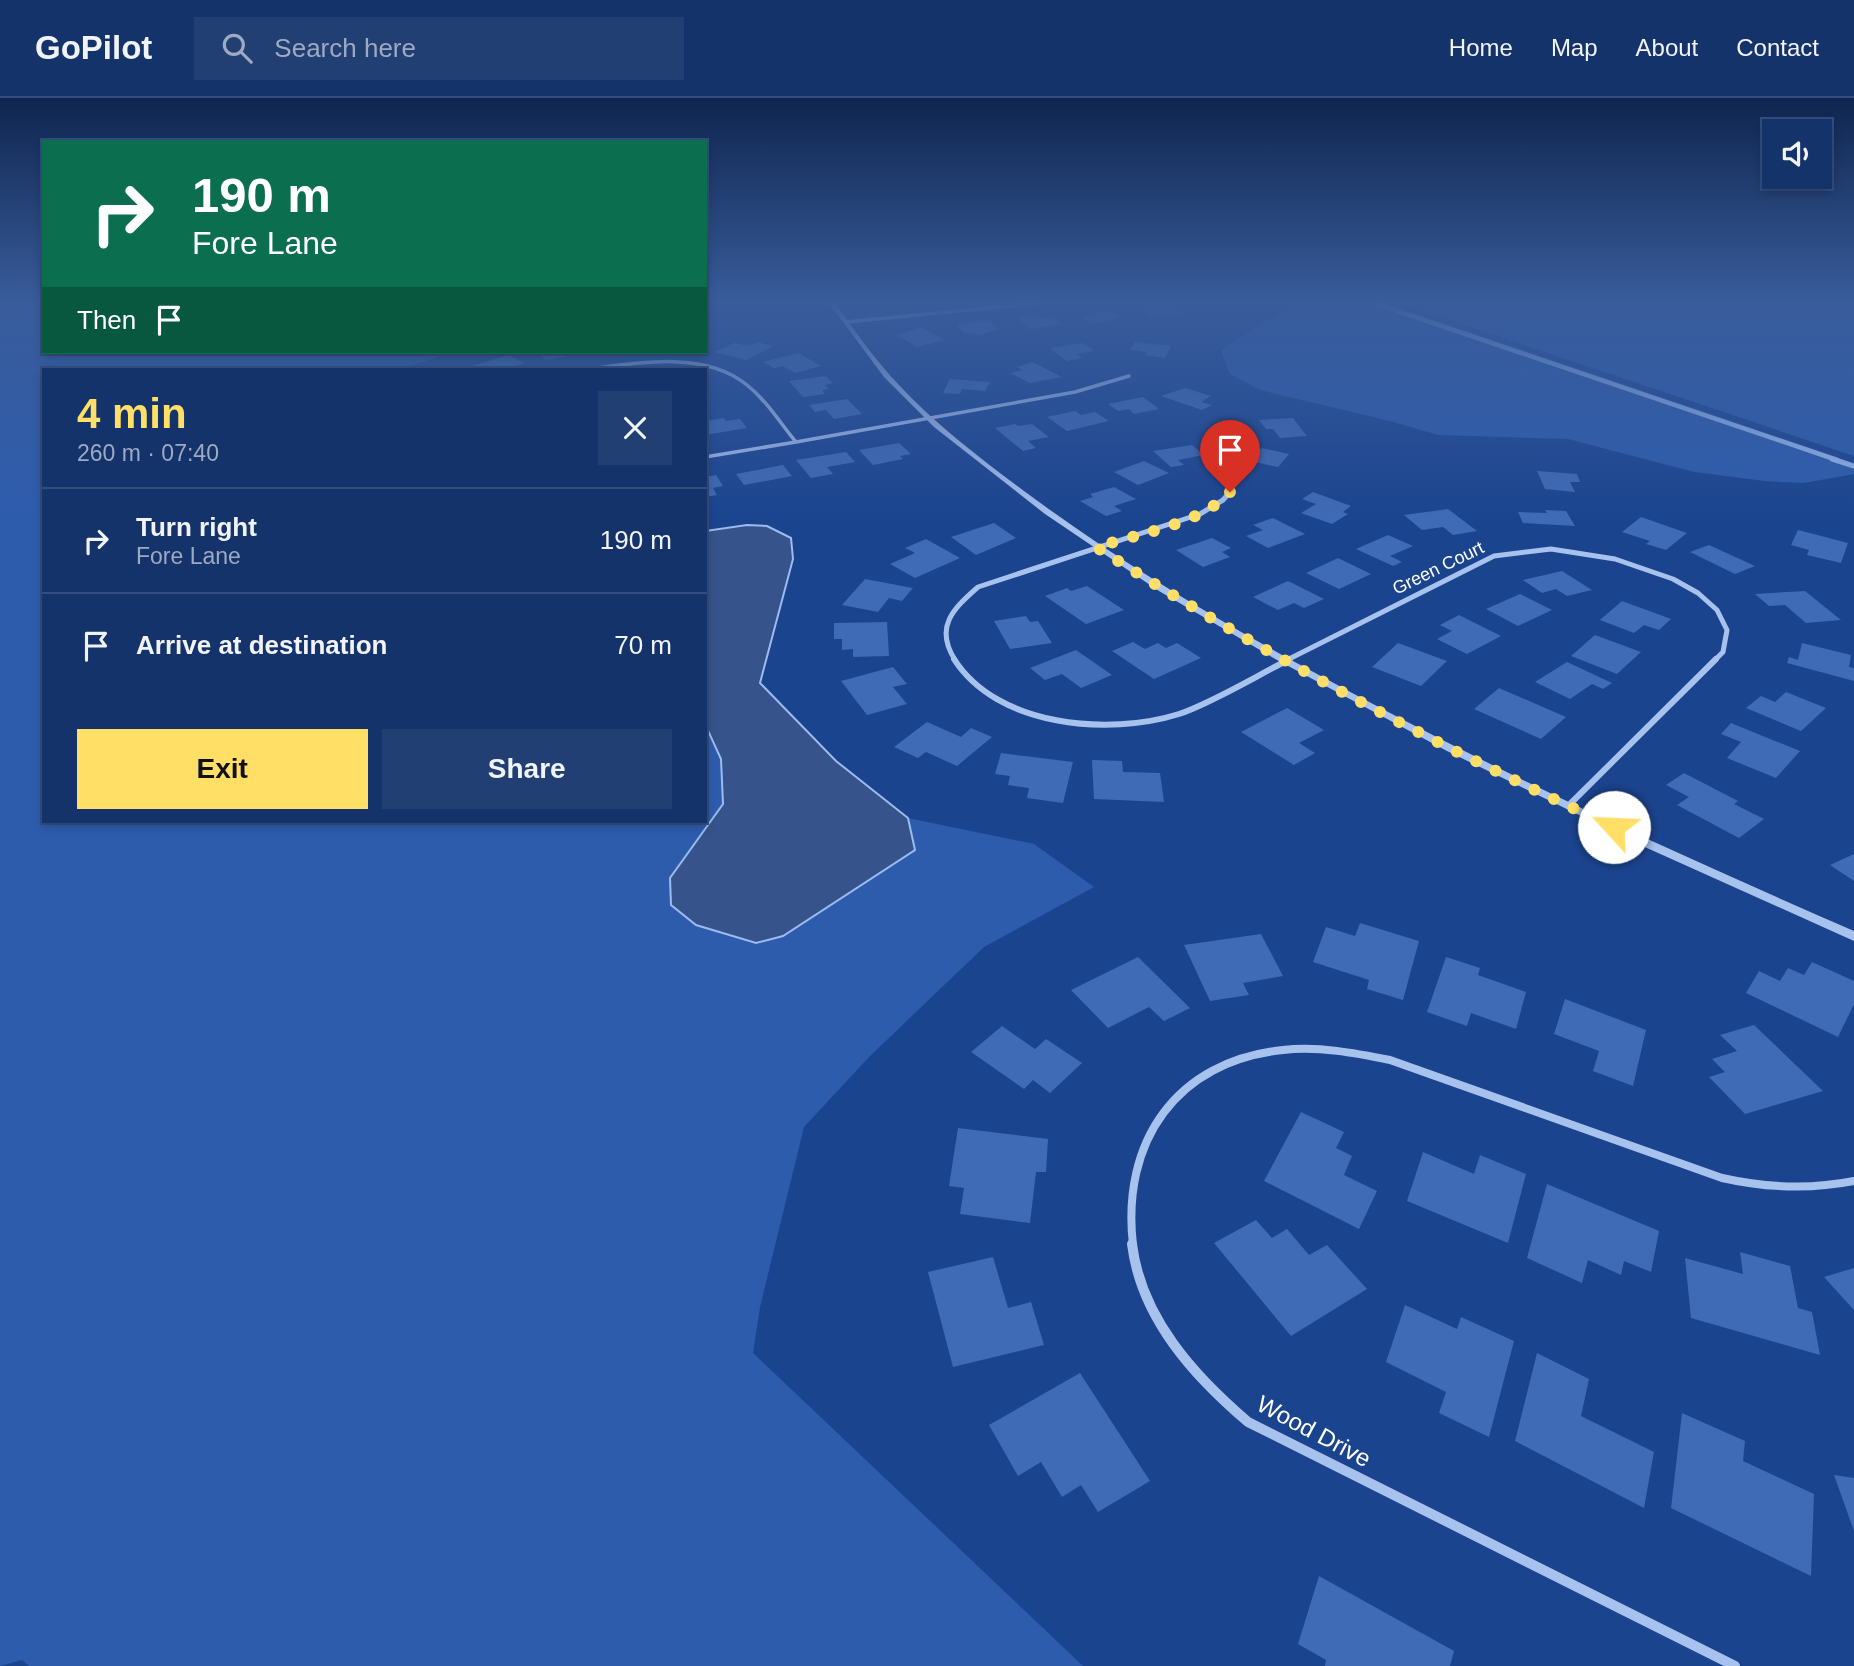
<!DOCTYPE html>
<meta charset="utf-8">
<style>
:root{--surface:#14336b;--page:#213f73;--text:#f1f3f6;--muted:#9daac1;--line:#334e7e;--accent:#ffdf66}
body{margin:0;font-family:Arial,sans-serif;background:var(--page);color:var(--text);height:100vh;display:flex;flex-direction:column;font-size:26px;white-space:nowrap}
*{box-sizing:border-box;margin:0}
p{font-size:23px;color:var(--muted)}
.icon{flex:none;width:38px;height:38px;fill:none;stroke:currentColor;stroke-width:2;stroke-linecap:round;stroke-linejoin:round}
.map{position:relative;flex:1;overflow:hidden}
.sheet{position:absolute;left:42px;top:270px;width:665px;height:455px;display:flex;flex-direction:column;background:var(--surface);border-radius:0px;box-shadow:0 4px 10px #0003,0 0 0 2px var(--line)}
.sheet>*{flex:none}
.hud{position:absolute;left:42px;top:42px;width:665px;height:214px;border-radius:0px;box-shadow:0 4px 10px #0003,0 0 0 2px var(--line);background:#0b6e4f;color:#fff;overflow:hidden}
.controls{position:absolute;left:1762px;top:21px;display:grid;gap:14px}
.controls a{display:grid;place-items:center;width:70px;height:70px;border-radius:0px;background:var(--surface);box-shadow:0 4px 10px #0003,0 0 0 2px var(--line);font-size:35px}
.pin{position:absolute;display:grid;place-items:center;width:60px;height:60px;color:#fff;margin:-72px -30px;border-radius:50% 50% 50% 0;rotate:-45deg;box-shadow:0 0 7px #0007}
.pin .icon{rotate:45deg}
.me{position:absolute;width:77px;margin:-38px;rotate:295deg;stroke-linejoin:round;filter:drop-shadow(0 0 5px #0008)}
.turn{display:flex;align-items:center;gap:24px;height:147px;padding:0 35px;font-size:32px}
.turn .icon{width:91px;height:91px;stroke-width:2.5}
.turn b{display:block;font-size:49px;line-height:60px}
.then{display:flex;align-items:center;height:66px;padding:0 35px;background:#0003;gap:14px;font-size:26px}
.round{display:grid;place-items:center;flex:none;width:74px;height:74px;border-radius:0px;background:var(--page)}
.summary{display:flex;align-items:center;justify-content:space-between;height:119px;padding:0 35px}
h1{font-size:42px;font-weight:800;line-height:52px;color:var(--accent)}
.button{display:flex;gap:14px;margin-top:auto;padding:14px 35px}
.button a{flex:1;height:80px;border-radius:0px;background:var(--accent);color:#111;font-size:28px;font-weight:800;line-height:80px;text-align:center}
.button a+a{background:var(--page);color:var(--text)}
ul{padding:0;list-style:none}
li{display:flex;align-items:center;gap:21px;height:105px;padding:0 35px;border-top:2px solid var(--line)}
li div{flex:1}
li b{display:block;font-size:26px}
li em{font-style:normal}
header{display:flex;align-items:center;gap:42px;box-sizing:border-box;height:98px;padding:0 35px;background:var(--surface);border-bottom:2px solid var(--line)}
header strong{font-size:33px}
nav{display:flex;gap:38px;margin-inline-start:auto;font-size:24px}
.search{width:490px;height:63px;background:var(--page);display:flex;align-items:center;gap:18px;box-sizing:border-box;padding:0 24px;border-radius:0px;color:var(--muted);font-size:26px}
.map>svg:first-child{display:block}
.green{fill:#2e5cad}
.water{fill:#36538b;stroke:#9bbcf0;stroke-width:2}
.lines{fill:none;stroke-linecap:round;stroke-linejoin:round}
.stream-far1{stroke:#9bbcf0;stroke-width:4.5}
.stream{stroke:#9bbcf0;stroke-width:5}
.building{fill:#3f6ab5}
.minor-far4{stroke:#a8c2ee;stroke-width:3.5}
.minor-far3{stroke:#a8c2ee;stroke-width:5}
.minor-far2{stroke:#a8c2ee;stroke-width:6}
.minor-far1{stroke:#a8c2ee;stroke-width:8}
.minor{stroke:#a8c2ee;stroke-width:10}
.tertiary{fill:#a8c2ee;fill-rule:evenodd}
.route{stroke:#ffdf66;stroke-width:12;stroke-dasharray:0 21.6}
.labels{text-anchor:middle;dominant-baseline:central;stroke-width:7;stroke-linejoin:round;paint-order:stroke}
.far-street-label{font-size:18px;fill:#fff;stroke:#1b448f}
.near-street-label{font-size:24px;fill:#fff;stroke:#1b448f}
</style>
<header>
<strong>GoPilot</strong>
<div class="search"><svg class="icon" aria-label="search" viewBox="0 0 24 24"><circle cx="10" cy="10" r="6"/><path d="M15 15l6 6"/></svg>Search here</div>
<nav><a>Home</a><a>Map</a><a>About</a><a>Contact</a></nav>
</header>
<div class="map">
<svg width="1854" height="1568" viewBox="0 0 1854 1568">
<rect width="100%" height="100%" fill="#1b448f"/>
<path class="green" d="M 0,205 L 44,205 L 44,254 L 454,254 L 400,271 L 44,271 L 44,723 L 705,723 L 705,433 L 767,428 L 791,440 L 793,461 L 760,585 L 836,663 L 908,720 L 1034,746 L 1094,789 L 984,849 L 870,958 L 804,1029 L 760,1209 L 753,1255 L 1083,1568 L 29,1568 L 22,1562 L 0,1568 Z
M 1293,205 L 1385,205 L 1854,365 L 1854,376 L 1804,385 L 1765,383 L 1694,374 L 1568,341 L 1438,337 L 1390,323 L 1260,292 L 1230,276 L 1221,253 C 1244,234 1270,224 1293,205 Z
M 1400,205 L 1854,205 L 1854,358 Z"/>
<path class="water" d="M 747,427 L 767,428 L 791,440 L 793,461 L 760,585 L 836,663 L 908,720 L 915,752 L 783,838 L 756,845 L 696,827 L 671,807 L 670,780 L 723,706 L 721,661 L 705,626 L 705,433 Z"/>
<g class="lines">
<path class="stream-far1" d="M 1374,205 L 1837,362"/>
<path class="stream" d="M 1832,361 L 1854,368"/>
</g>
<path class="building" d="M 1150,205 L 1167,205 L 1185,217 L 1152,218 L 1139,209 L 1152,207 Z
M 1111,212 L 1123,220 L 1091,226 L 1081,218 Z
M 1035,217 L 1039,220 L 1053,218 L 1061,226 L 1031,231 L 1017,219 Z
M 989,223 L 999,232 L 977,237 L 975,235 L 965,236 L 956,226 Z
M 921,229 L 945,242 L 917,249 L 896,237 Z
M 757,244 L 773,248 L 746,262 L 714,254 L 734,245 L 749,248 Z
M 1135,244 L 1171,248 L 1165,260 L 1145,257 L 1147,254 L 1130,252 Z
M 1083,245 L 1095,253 L 1076,256 L 1082,260 L 1067,263 L 1050,250 Z
M 539,254 L 584,254 L 584,255 L 545,262 Z
M 798,255 L 821,268 L 795,275 L 783,268 L 774,270 L 763,264 Z
M 508,257 L 525,265 L 505,271 L 466,270 Z
M 1033,264 L 1062,279 L 1030,285 L 1010,275 L 1023,272 L 1017,269 Z
M 826,278 L 833,285 L 825,287 L 829,291 L 822,292 L 825,296 L 803,299 L 789,283 Z
M 950,281 L 990,284 L 985,293 L 962,291 L 960,296 L 943,295 Z
M 1185,290 L 1211,298 L 1201,304 L 1212,307 L 1202,312 L 1161,298 Z
M 1143,299 L 1159,311 L 1134,316 L 1129,311 L 1118,313 L 1108,306 Z
M 847,301 L 862,316 L 834,321 L 826,312 L 815,314 L 809,307 Z
M 1075,313 L 1081,317 L 1095,314 L 1109,323 L 1067,333 L 1047,319 Z
M 724,320 L 726,323 L 740,321 L 747,330 L 705,337 L 705,323 Z
M 1293,320 L 1307,338 L 1280,340 L 1273,331 L 1266,331 L 1259,322 Z
M 1015,326 L 1018,328 L 1032,326 L 1049,339 L 1028,343 L 1036,350 L 1023,353 L 995,330 Z
M 899,345 L 911,356 L 900,358 L 903,361 L 873,367 L 859,352 Z
M 1192,347 L 1204,357 L 1178,362 L 1184,367 L 1171,369 L 1153,353 Z
M 1262,350 L 1289,356 L 1278,369 L 1236,360 L 1243,352 L 1257,355 Z
M 846,354 L 855,364 L 827,369 L 833,376 L 811,380 L 796,362 Z
M 1144,363 L 1169,375 L 1138,387 L 1114,374 Z
M 783,367 L 792,378 L 744,387 L 736,376 Z
M 1537,373 L 1577,376 L 1580,384 L 1570,384 L 1575,394 L 1545,391 Z
M 716,377 L 723,388 L 713,390 L 717,397 L 705,399 L 705,379 Z
M 1114,389 L 1136,401 L 1114,408 L 1122,413 L 1106,418 L 1080,403 L 1093,399 L 1090,396 Z
M 1313,394 L 1351,408 L 1343,414 L 1348,416 L 1332,426 L 1301,415 L 1316,406 L 1302,401 Z
M 1448,411 L 1477,433 L 1453,437 L 1443,429 L 1422,432 L 1404,417 Z
M 1545,412 L 1566,413 L 1575,428 L 1523,425 L 1518,414 L 1547,415 Z
M 1641,419 L 1687,435 L 1666,452 L 1646,446 L 1650,443 L 1622,434 Z
M 1273,420 L 1305,436 L 1268,450 L 1246,438 L 1263,432 L 1253,427 Z
M 994,425 L 1016,440 L 976,457 L 951,439 Z
M 1798,432 L 1848,445 L 1841,465 L 1807,457 L 1809,452 L 1791,447 Z
M 1388,437 L 1413,448 L 1390,458 L 1402,464 L 1393,468 L 1356,451 Z
M 1212,440 L 1231,450 L 1222,454 L 1230,459 L 1203,469 L 1176,452 Z
M 926,441 L 960,460 L 915,480 L 890,466 L 915,455 L 905,450 Z
M 1709,447 L 1755,468 L 1735,476 L 1690,454 Z
M 1338,460 L 1371,476 L 1339,491 L 1306,475 Z
M 1562,473 L 1592,492 L 1567,498 L 1556,491 L 1542,495 L 1523,482 Z
M 865,481 L 913,490 L 902,503 L 889,500 L 878,514 L 842,507 Z
M 1288,483 L 1324,501 L 1304,510 L 1294,505 L 1278,512 L 1253,499 Z
M 1087,488 L 1124,512 L 1086,526 L 1045,498 L 1067,490 L 1071,493 Z
M 1805,493 L 1841,522 L 1806,525 L 1785,507 L 1769,508 L 1755,496 Z
M 1520,496 L 1552,512 L 1518,528 L 1486,511 Z
M 1622,503 L 1671,521 L 1659,532 L 1644,527 L 1634,535 L 1600,522 Z
M 1459,517 L 1501,538 L 1467,556 L 1437,541 L 1452,533 L 1440,527 Z
M 1026,518 L 1030,524 L 1038,523 L 1052,545 L 1010,551 L 994,523 Z
M 887,524 L 889,558 L 853,559 L 853,551 L 842,552 L 842,541 L 834,541 L 834,525 Z
M 1595,537 L 1641,554 L 1617,576 L 1571,558 Z
M 1133,544 L 1145,551 L 1158,545 L 1166,550 L 1177,545 L 1201,560 L 1154,581 L 1112,553 Z
M 1398,545 L 1447,563 L 1421,588 L 1372,569 Z
M 1802,545 L 1851,557 L 1849,569 L 1854,570 L 1854,583 L 1787,565 L 1789,559 L 1798,562 Z
M 1076,552 L 1112,577 L 1081,590 L 1062,576 L 1045,582 L 1030,570 Z
M 1567,564 L 1612,585 L 1603,591 L 1592,586 L 1570,601 L 1535,584 Z
M 893,569 L 907,586 L 893,589 L 907,606 L 867,617 L 841,583 Z
M 1499,590 L 1566,619 L 1541,641 L 1474,611 Z
M 1786,594 L 1826,610 L 1801,633 L 1746,610 L 1761,598 L 1775,604 Z
M 1287,610 L 1324,632 L 1299,645 L 1315,655 L 1294,667 L 1241,634 Z
M 927,624 L 961,639 L 971,630 L 992,639 L 957,668 L 926,654 L 918,660 L 894,649 Z
M 1731,625 L 1800,653 L 1776,680 L 1727,660 L 1741,644 L 1721,636 Z
M 1001,655 L 1073,664 L 1063,705 L 1027,700 L 1029,690 L 1008,687 L 1010,678 L 995,676 Z
M 1092,662 L 1122,663 L 1123,674 L 1160,675 L 1164,704 L 1094,701 Z
M 1684,675 L 1738,703 L 1734,706 L 1764,721 L 1739,740 L 1677,707 L 1689,699 L 1666,687 Z
M 1854,756 L 1854,783 L 1830,767 Z
M 1360,825 L 1419,843 L 1403,902 L 1367,891 L 1369,882 L 1313,864 L 1326,829 L 1355,838 Z
M 1261,836 L 1283,878 L 1243,885 L 1249,897 L 1210,903 L 1184,847 Z
M 1138,859 L 1190,910 L 1164,923 L 1149,909 L 1108,930 L 1071,892 Z
M 1446,859 L 1480,870 L 1478,877 L 1526,894 L 1516,931 L 1471,915 L 1467,928 L 1427,914 Z
M 1812,864 L 1854,883 L 1854,906 L 1838,939 L 1746,895 L 1759,873 L 1780,883 L 1788,870 L 1804,877 Z
M 1565,901 L 1646,932 L 1633,988 L 1593,973 L 1599,953 L 1554,936 Z
M 1754,927 L 1823,993 L 1745,1016 L 1709,979 L 1725,974 L 1712,961 L 1737,953 L 1720,937 Z
M 1002,928 L 1035,951 L 1046,941 L 1082,965 L 1050,995 L 1033,982 L 1024,991 L 971,954 Z
M 1301,1014 L 1344,1034 L 1336,1050 L 1352,1058 L 1344,1077 L 1377,1093 L 1359,1131 L 1264,1083 Z
M 958,1030 L 1048,1041 L 1046,1074 L 1036,1074 L 1030,1125 L 960,1116 L 964,1090 L 949,1088 Z
M 1423,1054 L 1474,1076 L 1480,1057 L 1526,1076 L 1508,1145 L 1407,1103 Z
M 1547,1086 L 1659,1133 L 1651,1174 L 1624,1163 L 1621,1177 L 1588,1162 L 1582,1185 L 1527,1160 Z
M 1256,1122 L 1272,1140 L 1287,1131 L 1309,1157 L 1327,1147 L 1367,1191 L 1291,1238 L 1214,1145 Z
M 1740,1154 L 1790,1168 L 1798,1210 L 1812,1214 L 1820,1257 L 1691,1220 L 1685,1160 L 1743,1176 Z
M 993,1159 L 1008,1210 L 1031,1204 L 1044,1247 L 953,1269 L 928,1174 Z
M 1854,1170 L 1854,1212 L 1824,1179 Z
M 1405,1207 L 1457,1231 L 1461,1219 L 1514,1243 L 1489,1339 L 1439,1315 L 1446,1294 L 1386,1264 Z
M 1537,1255 L 1589,1281 L 1581,1318 L 1654,1354 L 1644,1410 L 1515,1343 Z
M 1080,1275 L 1150,1383 L 1098,1414 L 1081,1387 L 1062,1399 L 1041,1364 L 1018,1378 L 989,1327 Z
M 1682,1315 L 1745,1343 L 1743,1363 L 1814,1396 L 1811,1478 L 1671,1410 Z
M 1834,1377 L 1854,1380 L 1854,1433 Z
M 1319,1478 L 1454,1553 L 1450,1568 L 1325,1568 L 1326,1562 L 1298,1546 Z"/>
<g class="lines">
<path class="minor-far4" d="M 846,224 L 1037,205
M 591,271 C 639,264 706,253 747,287 C 767,303 780,325 796,344 L 705,359
M 796,344 L 1075,294 L 1129,278"/>
<path class="minor-far3" d="M 955,562 C 934,529 953,511 978,489 L 1200,416 L 1223,402 L 1230,394
M 1287,562 L 1494,458 L 1551,451 L 1615,461 L 1673,481 L 1698,495 L 1717,512 L 1727,532 L 1723,554 L 1715,562"/>
<path class="minor-far2" d="M 954,561 C 997,629 1109,638 1179,616 C 1212,605 1258,577 1290,561
M 1568,708 L 1716,561"/>
<path class="minor-far1" d="M 1133,1147 C 1121,1044 1176,963 1283,952 C 1319,948 1355,955 1390,962 L 1722,1080 C 1767,1090 1809,1092 1854,1083"/>
<path class="minor" d="M 1132,1146 C 1141,1220 1194,1278 1248,1324 L 1735,1568"/>
<path class="tertiary" d="M 829,205 L 835,205 C 855,233 875,262 899,287 C 936,327 980,360 1024,393 C 1113,459 1208,517 1306,570 C 1484,668 1668,752 1854,833 L 1854,843 L 1647,750 L 1447,653 L 1277,562 L 1159,493 L 1045,416 L 934,329 L 884,279 Z"/>
</g>
<linearGradient id="sky" x2="0" y2="1"><stop stop-color="#0f254f"/><stop offset="0.48" stop-color="#395c9b"/><stop offset="1" stop-color="#395c9b" stop-opacity="0"/></linearGradient>
<rect width="1854" height="425" fill="url(#sky)"/>
<g class="lines">
<path class="route" d="M 1230,394 C 1203,425 1136,437 1096,449 C 1261,555 1435,647 1614,729"/>
</g>
<g class="labels">
<g class="far-street-label">
<text transform="translate(1438 470) rotate(-26)">Green Court</text>
</g>
<g class="near-street-label">
<text transform="translate(1314 1333) rotate(28)">Wood Drive</text>
</g>
</g>
</svg>
<div class="controls">
<a><svg class="icon" aria-label="sound" viewBox="0 0 24 24"><path d="M4 9h4l5-4v14l-5-4H4zM17 9q2 3 0 6"/></svg></a>
</div>
<div class="pin" style="left:1230px;top:394px;background:#d93025"><svg class="icon" aria-label="arrive" viewBox="0 0 24 24"><path d="M6 21V4h12l-3 4 3 4H6"/></svg></div>
<svg class="me" style="left:1614px;top:729px" viewBox="-20 -20 40 40"><circle r="19" fill="#fff"/><path d="M0-13L10 11 0 6-10 11z" fill="#ffdf66"/></svg>
<div class="hud">
<div class="turn"><svg class="icon" aria-label="right" viewBox="0 0 24 24"><path d="M7 20v-9h11M14 6l5 5-5 5"/></svg><div><b>190 m</b>Fore Lane</div></div>
<div class="then">Then<svg class="icon" aria-label="arrive" viewBox="0 0 24 24"><path d="M6 21V4h12l-3 4 3 4H6"/></svg></div>
</div>
<section class="sheet">
<div class="summary"><div><h1>4 min</h1><p>260 m · 07:40</p></div><a class="round"><svg class="icon" aria-label="close" viewBox="0 0 24 24"><path d="M6 6l12 12M18 6L6 18"/></svg></a></div>
<ul>
<li><svg class="icon" aria-label="right" viewBox="0 0 24 24"><path d="M7 20v-9h11M14 6l5 5-5 5"/></svg><div><b>Turn right</b><p>Fore Lane</p></div><em>190 m</em></li>
<li><svg class="icon" aria-label="arrive" viewBox="0 0 24 24"><path d="M6 21V4h12l-3 4 3 4H6"/></svg><div><b>Arrive at destination</b></div><em>70 m</em></li>
</ul>
<div class="button"><a>Exit</a><a>Share</a></div>
</section>
</div>
